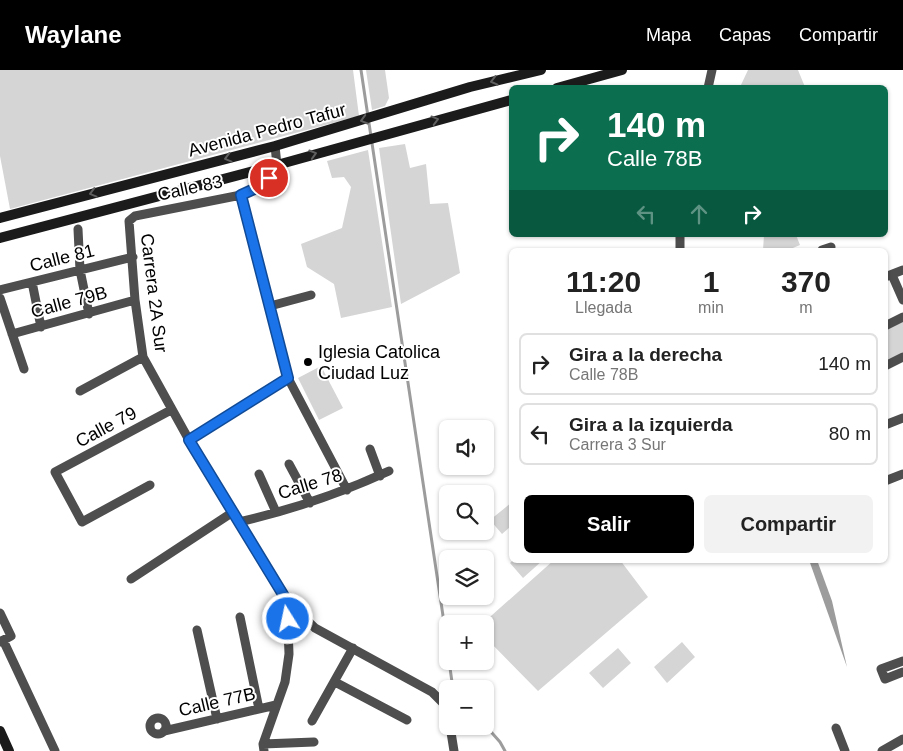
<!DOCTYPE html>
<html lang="es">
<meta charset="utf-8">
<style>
:root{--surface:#fff;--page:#f2f2f2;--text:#222;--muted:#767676;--line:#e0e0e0;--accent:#000}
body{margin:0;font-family:Arial,sans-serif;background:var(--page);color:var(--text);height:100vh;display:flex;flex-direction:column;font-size:19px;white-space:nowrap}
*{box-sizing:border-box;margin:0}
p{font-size:16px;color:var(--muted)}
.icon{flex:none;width:28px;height:28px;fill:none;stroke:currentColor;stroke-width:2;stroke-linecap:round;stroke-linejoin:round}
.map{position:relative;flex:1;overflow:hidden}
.panel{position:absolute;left:509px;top:178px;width:379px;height:315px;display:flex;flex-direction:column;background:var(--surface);border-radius:8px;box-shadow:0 1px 4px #0004}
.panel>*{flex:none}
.banner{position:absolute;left:509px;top:15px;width:379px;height:152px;border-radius:8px;box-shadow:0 1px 4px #0004;background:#0b6e4f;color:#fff;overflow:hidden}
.controls{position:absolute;left:439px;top:350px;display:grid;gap:10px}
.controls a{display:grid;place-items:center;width:55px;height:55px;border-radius:8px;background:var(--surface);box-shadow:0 1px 4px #0004;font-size:25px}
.pin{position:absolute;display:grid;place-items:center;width:42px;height:42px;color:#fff;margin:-21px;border:2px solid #fff;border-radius:50%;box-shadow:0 1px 5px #0007}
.me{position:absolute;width:55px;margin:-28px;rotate:350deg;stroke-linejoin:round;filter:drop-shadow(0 0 4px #0008)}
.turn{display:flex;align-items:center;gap:18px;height:105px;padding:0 15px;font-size:22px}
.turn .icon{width:65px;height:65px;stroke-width:2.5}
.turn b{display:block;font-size:35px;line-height:42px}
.lanes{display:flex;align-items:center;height:48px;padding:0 15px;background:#0003;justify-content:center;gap:25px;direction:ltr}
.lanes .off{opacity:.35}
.eta{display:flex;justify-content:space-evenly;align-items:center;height:85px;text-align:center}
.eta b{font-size:30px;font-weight:700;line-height:35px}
.cta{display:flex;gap:10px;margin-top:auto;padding:10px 15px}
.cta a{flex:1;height:58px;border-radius:8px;background:var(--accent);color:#fff;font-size:20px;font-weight:700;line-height:58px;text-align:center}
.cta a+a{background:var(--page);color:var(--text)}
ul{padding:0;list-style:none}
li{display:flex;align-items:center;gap:15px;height:62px;margin:0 10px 8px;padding:0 5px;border:2px solid var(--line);border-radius:8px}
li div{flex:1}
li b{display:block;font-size:19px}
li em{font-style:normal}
header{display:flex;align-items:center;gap:30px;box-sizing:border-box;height:70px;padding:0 25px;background:var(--accent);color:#fff}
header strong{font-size:24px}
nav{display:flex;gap:28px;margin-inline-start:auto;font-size:18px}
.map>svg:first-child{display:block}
.green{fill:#d5d5d5}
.water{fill:#9c9c9c}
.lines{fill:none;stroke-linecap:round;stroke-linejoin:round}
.stream{stroke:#9c9c9c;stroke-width:3}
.street{stroke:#4e4e4e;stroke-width:9}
.secondary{stroke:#1b1b1b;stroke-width:10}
.oneway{stroke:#5f5f5f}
.route-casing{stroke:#114b97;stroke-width:12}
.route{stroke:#1a73e8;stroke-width:9}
.poi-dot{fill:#000;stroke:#fff;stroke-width:2}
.labels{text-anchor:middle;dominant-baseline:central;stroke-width:4;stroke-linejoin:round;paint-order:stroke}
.street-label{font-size:18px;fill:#000;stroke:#fff}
.poi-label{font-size:18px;fill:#000;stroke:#fff;text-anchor:start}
</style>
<header>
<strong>Waylane</strong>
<nav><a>Mapa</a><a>Capas</a><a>Compartir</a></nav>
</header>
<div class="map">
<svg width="903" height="681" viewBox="0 0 903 681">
<rect width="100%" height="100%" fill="#fff"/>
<path class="green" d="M 0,0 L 353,0 L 359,46 L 10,139 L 0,86 Z
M 366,0 L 385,0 L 389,28 L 385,36 L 372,40 Z
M 748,0 L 798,0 L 805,17 L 740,17 Z
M 405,74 L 410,98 L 426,94 L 430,134 L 448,133 L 460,203 L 401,234 L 379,78 Z
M 368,80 L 392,237 L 341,248 L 334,214 L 307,197 L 301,174 L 342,158 L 351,117 L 344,107 L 332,108 L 327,91 Z
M 764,165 L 796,165 L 800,175 L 788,180 L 763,180 Z
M 903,249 L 903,283 L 885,292 L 885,257 Z
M 321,296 L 343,338 L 319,350 L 298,308 Z
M 511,433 L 511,456 L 502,464 L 490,450 Z
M 513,490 L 543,490 L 523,508 L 510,493 Z
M 554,490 L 620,490 L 648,527 L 538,621 L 485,567 L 485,554 L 482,554 Z
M 682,572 L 695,587 L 667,613 L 654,597 Z
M 618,578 L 631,593 L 603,618 L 589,603 Z"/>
<path class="water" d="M 809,490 L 817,490 L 832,531 L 847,597 Z"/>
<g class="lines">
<path class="stream" d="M 361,0 L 448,579
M 449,591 L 453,619
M 485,655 L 500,672 L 505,681"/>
<path class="street" d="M 708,18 L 712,0
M 275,76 L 277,95 L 263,115 L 241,125 L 135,146 L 129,151 L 135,230 L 143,287 L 189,370 L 287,531 L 315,558 L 432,622 L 446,636 L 448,644
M 241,125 L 288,308 L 347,420
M 78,159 L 80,200 L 89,244
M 680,180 L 680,165
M 822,180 L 831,177
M 892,205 L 903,230
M 885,207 L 903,200
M 32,212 L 41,257
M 0,220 L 133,187
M 0,228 L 24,299
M 270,236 L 311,225
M 885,256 L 903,247
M 12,264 L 135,230
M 885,296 L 903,287
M 80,321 L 143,287
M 885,355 L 903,348
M 189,370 L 288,308
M 370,379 L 380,406
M 289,394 L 310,433
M 259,404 L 276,442
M 885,411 L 903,404
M 150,415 L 82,452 L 55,402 L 171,340
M 239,452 C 291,440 341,423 389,401
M 131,509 L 233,442
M 0,543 L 11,566 L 0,572
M 240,547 L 259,639
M 197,560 L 217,649
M 3,570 L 55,681
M 903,591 L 881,599 L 885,609 L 903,602
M 335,612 L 407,650
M150 656a8 8 0 1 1 16 0a8 8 0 1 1-16 0Z
M 312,651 L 353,578
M 450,656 L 454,681
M 836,658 L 845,681
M 164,661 L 276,635
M 263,674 L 314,672
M 264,681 L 263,674 L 285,612 L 289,584 L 287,531
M 882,681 L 903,669"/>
<path class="secondary" d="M 557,18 L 622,0
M 0,148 L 275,76 L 470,17 L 541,0
M 0,168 L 277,95 L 511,30
M 0,661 L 9,681"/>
</g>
<defs><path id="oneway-chevron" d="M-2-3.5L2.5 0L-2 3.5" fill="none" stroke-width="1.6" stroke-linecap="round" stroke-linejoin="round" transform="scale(1.25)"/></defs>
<g class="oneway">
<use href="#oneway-chevron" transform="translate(494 11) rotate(166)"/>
<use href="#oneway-chevron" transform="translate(364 50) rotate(164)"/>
<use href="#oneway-chevron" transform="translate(435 50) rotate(-15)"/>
<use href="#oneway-chevron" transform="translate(313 84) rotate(-17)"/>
<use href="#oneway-chevron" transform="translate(228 88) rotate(165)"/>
<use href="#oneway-chevron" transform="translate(93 123) rotate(165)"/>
</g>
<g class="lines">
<defs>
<path id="route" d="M 269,108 L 263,115 L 241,125 L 288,308 L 189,370 L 287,531 L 288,549"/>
</defs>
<use href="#route" class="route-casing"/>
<use href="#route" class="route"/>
</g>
<circle class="poi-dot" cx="308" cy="292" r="5"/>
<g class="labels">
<g class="street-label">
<text transform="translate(267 60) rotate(-15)">Avenida Pedro Tafur</text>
<text transform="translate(190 118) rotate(-12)">Calle 83</text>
<text transform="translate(62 188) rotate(-14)">Calle 81</text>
<text transform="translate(154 223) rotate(83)">Carrera 2A Sur</text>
<text transform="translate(69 232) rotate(-15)">Calle 79B</text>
<text transform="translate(106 357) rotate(-28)">Calle 79</text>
<text transform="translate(310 414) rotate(-17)">Calle 78</text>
<text transform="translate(217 632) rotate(-13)">Calle 77B</text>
</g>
<g class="poi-label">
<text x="318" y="282">Iglesia Catolica<tspan x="318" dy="21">Ciudad Luz</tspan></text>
</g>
</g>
</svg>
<div class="controls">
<a><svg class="icon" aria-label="sound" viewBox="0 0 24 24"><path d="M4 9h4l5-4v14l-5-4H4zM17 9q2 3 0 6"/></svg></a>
<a><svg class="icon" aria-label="search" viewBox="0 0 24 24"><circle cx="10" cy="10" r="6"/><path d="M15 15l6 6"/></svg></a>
<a><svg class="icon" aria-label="layers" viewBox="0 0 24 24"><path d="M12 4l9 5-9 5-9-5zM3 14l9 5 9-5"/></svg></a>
<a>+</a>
<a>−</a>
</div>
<div class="pin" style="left:269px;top:108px;background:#d93025"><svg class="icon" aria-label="arrive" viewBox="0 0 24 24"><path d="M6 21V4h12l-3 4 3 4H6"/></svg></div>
<svg class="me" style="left:288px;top:549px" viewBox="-20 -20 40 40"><circle r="17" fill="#1a73e8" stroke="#fff" stroke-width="3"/><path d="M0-11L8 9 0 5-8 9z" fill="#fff"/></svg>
<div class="banner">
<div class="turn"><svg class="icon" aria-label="right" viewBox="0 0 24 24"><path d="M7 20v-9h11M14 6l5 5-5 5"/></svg><div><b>140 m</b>Calle 78B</div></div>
<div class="lanes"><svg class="icon off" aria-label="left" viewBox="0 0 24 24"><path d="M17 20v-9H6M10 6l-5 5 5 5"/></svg><svg class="icon off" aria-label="ahead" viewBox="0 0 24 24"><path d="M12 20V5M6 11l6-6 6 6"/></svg><svg class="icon" aria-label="right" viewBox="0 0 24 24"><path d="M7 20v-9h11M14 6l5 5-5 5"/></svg></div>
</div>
<section class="panel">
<div class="eta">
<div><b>11:20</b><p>Llegada</p></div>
<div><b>1</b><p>min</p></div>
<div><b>370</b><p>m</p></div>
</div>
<ul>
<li><svg class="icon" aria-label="right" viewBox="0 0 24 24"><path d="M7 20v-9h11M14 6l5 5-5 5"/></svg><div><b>Gira a la derecha</b><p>Calle 78B</p></div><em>140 m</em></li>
<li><svg class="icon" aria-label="left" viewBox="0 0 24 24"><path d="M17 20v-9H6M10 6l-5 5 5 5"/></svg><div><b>Gira a la izquierda</b><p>Carrera 3 Sur</p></div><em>80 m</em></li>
</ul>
<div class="cta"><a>Salir</a><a>Compartir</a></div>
</section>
</div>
